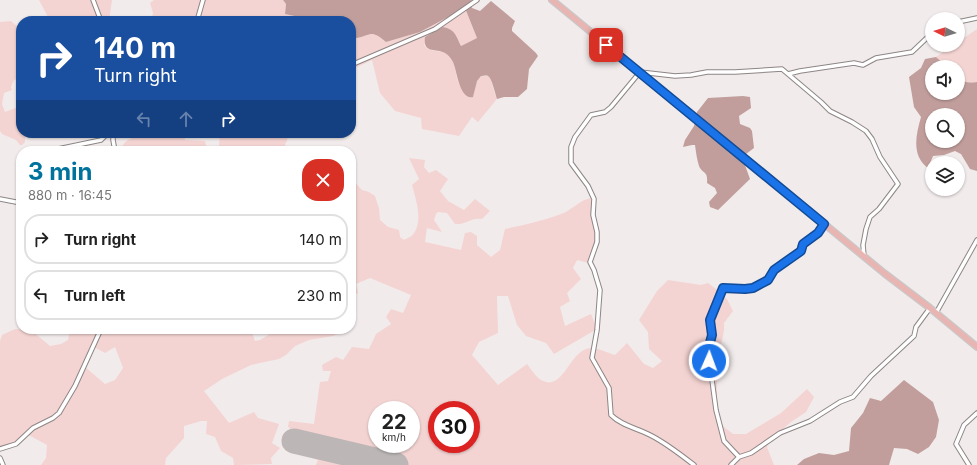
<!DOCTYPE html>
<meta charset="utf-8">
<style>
:root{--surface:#fff;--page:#f6f6f6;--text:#222;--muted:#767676;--line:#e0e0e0;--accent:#00739d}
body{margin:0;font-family:Inter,sans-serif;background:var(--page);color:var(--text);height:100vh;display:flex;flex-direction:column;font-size:15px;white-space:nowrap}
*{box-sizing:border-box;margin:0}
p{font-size:13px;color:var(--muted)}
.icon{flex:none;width:22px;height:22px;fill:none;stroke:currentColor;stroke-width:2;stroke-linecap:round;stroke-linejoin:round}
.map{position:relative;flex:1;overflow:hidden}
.side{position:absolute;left:16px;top:146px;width:340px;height:188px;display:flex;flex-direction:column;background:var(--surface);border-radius:16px;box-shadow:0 1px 3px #0004}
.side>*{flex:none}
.banner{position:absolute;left:16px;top:16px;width:340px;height:122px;border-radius:16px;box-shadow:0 1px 3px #0004;background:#1a4fa0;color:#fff;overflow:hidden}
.needle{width:26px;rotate:275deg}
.tools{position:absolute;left:925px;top:12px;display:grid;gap:8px}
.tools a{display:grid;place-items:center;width:40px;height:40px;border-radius:50%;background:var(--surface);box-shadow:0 1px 3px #0004;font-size:20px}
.speed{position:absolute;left:368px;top:401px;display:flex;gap:8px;font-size:20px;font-weight:700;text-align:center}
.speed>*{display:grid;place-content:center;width:52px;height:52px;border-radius:50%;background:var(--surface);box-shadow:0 1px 3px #0004;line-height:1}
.speed small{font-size:10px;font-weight:400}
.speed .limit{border:6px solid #d22;background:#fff;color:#111}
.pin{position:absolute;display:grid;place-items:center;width:34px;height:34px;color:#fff;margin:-17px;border-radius:8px;box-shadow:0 2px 6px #0006}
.me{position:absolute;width:44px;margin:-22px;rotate:2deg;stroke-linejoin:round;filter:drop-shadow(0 0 3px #0008)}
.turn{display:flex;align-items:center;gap:14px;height:84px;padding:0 12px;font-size:18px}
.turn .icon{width:52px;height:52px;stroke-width:2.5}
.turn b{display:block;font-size:28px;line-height:34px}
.lanes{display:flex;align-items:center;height:38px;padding:0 12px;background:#0003;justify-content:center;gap:20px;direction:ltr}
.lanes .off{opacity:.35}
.round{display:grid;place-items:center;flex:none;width:42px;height:42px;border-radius:16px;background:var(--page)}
.head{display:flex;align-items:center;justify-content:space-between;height:68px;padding:0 12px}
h1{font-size:24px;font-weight:700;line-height:30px;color:var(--accent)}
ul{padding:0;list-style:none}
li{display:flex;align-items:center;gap:12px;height:50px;margin:0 8px 6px;padding:0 4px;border:2px solid var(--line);border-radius:16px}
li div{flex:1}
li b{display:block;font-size:15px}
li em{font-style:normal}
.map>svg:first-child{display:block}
.green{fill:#f3d4d2;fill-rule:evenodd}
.forest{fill:#c19e9b;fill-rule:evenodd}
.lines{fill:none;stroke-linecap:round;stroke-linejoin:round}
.runway{stroke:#bcb6b6;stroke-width:25}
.street-casing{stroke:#8c8685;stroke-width:5.5}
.primary-casing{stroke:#c9c8c8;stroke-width:8}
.street{stroke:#fff;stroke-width:3.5}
.primary{stroke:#e9b5b3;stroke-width:5.5}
.route-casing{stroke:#114b97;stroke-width:10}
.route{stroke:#1a73e8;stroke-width:7}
</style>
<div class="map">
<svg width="977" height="465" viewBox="0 0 977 465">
<rect width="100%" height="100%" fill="#f2ebeb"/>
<path class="green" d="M 39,0 L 112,0 L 109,21 L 50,21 Z
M 154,0 L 283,0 L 286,4 L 285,14 L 304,18 L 309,21 L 151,21 L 153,13 L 150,3 Z
M 465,8 L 477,38 L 461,46 L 456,35 L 424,44 C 427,54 444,48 451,57 C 456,65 455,75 459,84 C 462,89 469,93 473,97 L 476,81 L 481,76 L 489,76 C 493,84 493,91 497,99 L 478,122 L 472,117 L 459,136 L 422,129 L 421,118 L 395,111 L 380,93 L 372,60 L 351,70 L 351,38 C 370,39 368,26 386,42 L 420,32 Z
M 11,21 L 19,28 L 21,38 L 21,78 L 14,80 L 11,87 L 12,90 L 4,93 L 2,104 L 5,112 L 21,106 L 21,133 L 25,133 L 25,142 L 22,145 L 20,145 L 16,140 L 2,134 L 0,131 L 0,22 Z
M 977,29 L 977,82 C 969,83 964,83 958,78 L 958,67 L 947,67 L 936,57 L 953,45 L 958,45 L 958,42 Z
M 146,133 L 185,133 L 185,140 L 205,141 L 207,150 L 219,146 L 220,133 L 288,134 L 287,141 L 285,144 L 286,151 L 121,151 C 123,139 134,137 145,134 Z
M 409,158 L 425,160 L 424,167 L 429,173 L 436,170 L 448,179 L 440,191 L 448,201 L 464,210 L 475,199 L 490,211 L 482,219 C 471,217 466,225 455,224 L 447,213 L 438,212 L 436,214 L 434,220 L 442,232 L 427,228 L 425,242 L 461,250 L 465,233 L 471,232 L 477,236 L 477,245 L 491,257 L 500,250 L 505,229 C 524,225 547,220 566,212 C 574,207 581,200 591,198 L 597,233 L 592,264 L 577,260 L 573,268 L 581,279 L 567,293 L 570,301 L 560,307 L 565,326 L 591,314 L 597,329 L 554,354 L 546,343 L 526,336 L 517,325 L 508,296 L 497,296 L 498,333 L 479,342 L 472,355 L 498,385 L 527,364 C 531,369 536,377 541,380 C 564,393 569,349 591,348 C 598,348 608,353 615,355 L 627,343 L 644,364 L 653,368 L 662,361 L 649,349 L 648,332 L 639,320 L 657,291 L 668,280 L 701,285 L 708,283 L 716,289 L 722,290 L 721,294 L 727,299 L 733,311 L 724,323 C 725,333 721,341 720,351 C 717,368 714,409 722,424 C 724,428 730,431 733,434 L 746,434 L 781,413 L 807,389 L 814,397 L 806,412 L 791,422 L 769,441 L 767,447 L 774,465 L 316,465 L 318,460 L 282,447 L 290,428 L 288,427 L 289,421 L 314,424 L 320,382 L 328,381 L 331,371 L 323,371 L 322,365 L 336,357 L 343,360 L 352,347 L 369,349 L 376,334 L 391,324 L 386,317 L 391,309 L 403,313 L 411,295 L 370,278 L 356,284 L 358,293 L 351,297 L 351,178 L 362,190 L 369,192 L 375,196 L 379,208 L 380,220 L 388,227 L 399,230 L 400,237 L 404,240 C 407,238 412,237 414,233 C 423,220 416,200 412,185 L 419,179 ZM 377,410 L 411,410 L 411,444 L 377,444 ZM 437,410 L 471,410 L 471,444 L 437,444 Z
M 15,329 L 31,330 L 50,346 L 61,344 L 68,340 L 70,329 L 251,329 L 255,341 L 260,340 L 278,329 L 346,329 L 333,336 L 309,340 L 295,346 L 286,355 L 279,359 L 251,365 L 222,379 L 204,391 L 229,423 L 254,412 L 258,418 L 279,424 L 272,443 L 280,448 L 271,458 L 272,464 L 234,465 L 233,458 L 221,451 L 215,437 L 206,434 L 207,421 L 201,421 L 184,426 L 184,438 L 166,458 L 165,465 L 41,465 L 46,458 L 47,445 L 25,433 L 14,443 L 0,449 L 0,341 L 2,335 ZM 92,346 L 105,353 L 115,347 L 123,368 L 115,380 L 105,384 L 84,366 Z"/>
<path class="forest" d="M 283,0 L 472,0 L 470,3 L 472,8 L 480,11 L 491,1 L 515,21 L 512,28 L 512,31 L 536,53 L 538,56 L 529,69 L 527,89 L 518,97 L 504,97 L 497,99 C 495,94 492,78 488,76 C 487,75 482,76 481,76 L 477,81 L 473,97 C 459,100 457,70 453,62 C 444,42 422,59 425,37 L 443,27 C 455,29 456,36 461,46 L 477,38 L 465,8 L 420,32 L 386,42 C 368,26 370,39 351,38 L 351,21 L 309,21 L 304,18 L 285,14 L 286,4 Z
M 936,57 L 947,67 L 932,67 L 932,93 L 958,93 L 958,78 C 964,83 969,83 977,82 L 977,171 L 970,169 L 961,154 L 955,151 L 944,155 L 933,156 L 928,168 C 911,155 916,135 921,117 L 914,107 L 909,77 L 921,68 L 925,59 ZM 932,115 L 958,115 L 958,141 L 932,141 Z
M 743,96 L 750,97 L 751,108 L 739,116 L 740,124 L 750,128 L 752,131 L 754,148 L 742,157 L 750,179 L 718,210 L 710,207 L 709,202 L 717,193 L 715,188 L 707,183 C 708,170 703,175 699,166 C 697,160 696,152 695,145 L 692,145 L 683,147 L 685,140 L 694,126 L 697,112 L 708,98 Z
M 904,380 L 933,402 L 939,420 L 936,437 L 929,447 L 918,454 L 907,449 L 894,448 L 889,465 L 797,465 L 804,459 L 819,453 L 834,455 L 849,451 L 851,428 L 863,413 L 870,398 L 881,401 Z"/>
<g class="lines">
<path class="runway" d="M 294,441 L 396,465"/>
<defs>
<path id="street" d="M 93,0 L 101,21
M 197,21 L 203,0
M 958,22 L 977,18
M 351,65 L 435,29 L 477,0
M 788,74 L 800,71 L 854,63 L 863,65 L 876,58 L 912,52 L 932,33
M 113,133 L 113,140 L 115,151
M 55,151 L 58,149 L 101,140 L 108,133
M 0,199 L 21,203
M 936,313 L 977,240
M 0,449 L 16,444 L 33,428 L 53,418 L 59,413 L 75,386 L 101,329
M 739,457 L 724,441 L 716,410 L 708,350 L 712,335 L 710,320 L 723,288 L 745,289 L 753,288 L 768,280 L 774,270 L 801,251 L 803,244 L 818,233 L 824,224
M 0,458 L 3,465
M 694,465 C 680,454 666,443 650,435 C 637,428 622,426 611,415 L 609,388 L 592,358 L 597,330 L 600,290 L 594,270 L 590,262 L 597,242 L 597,232 L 593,215 L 594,199 L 588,186 L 571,163 L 571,147 L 575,137 L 591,115 L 605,112 L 611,107 L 640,72 L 675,76 L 691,75 L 707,72 L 735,72 L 782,69 L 821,102 L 830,111 L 852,122 L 866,131 L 872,139 L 880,157 L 898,184 L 879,209 L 870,217 L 866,229 L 863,245 L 864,256
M 731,465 L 739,457 L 751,453 L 780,433 L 810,421 L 840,402 L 853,397 L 871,376 L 914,336 L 916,327 L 930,308
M 969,465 L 956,444 L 964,425 L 977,413"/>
<path id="primary" d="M 552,0 L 884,273 L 930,308 L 977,347"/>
</defs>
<use href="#street" class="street-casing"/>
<use href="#primary" class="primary-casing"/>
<use href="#street" class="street"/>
<use href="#primary" class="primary"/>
</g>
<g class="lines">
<defs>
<path id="route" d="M 606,45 L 824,224 L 818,233 L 803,244 L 801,251 L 774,270 L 768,280 L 753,288 L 745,289 L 723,288 L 710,320 L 712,335 L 708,350 L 709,361"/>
</defs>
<use href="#route" class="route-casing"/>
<use href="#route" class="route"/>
</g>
</svg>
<div class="tools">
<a><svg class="needle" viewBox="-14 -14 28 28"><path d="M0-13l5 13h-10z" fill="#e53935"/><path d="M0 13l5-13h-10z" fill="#767676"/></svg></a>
<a><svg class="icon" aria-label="sound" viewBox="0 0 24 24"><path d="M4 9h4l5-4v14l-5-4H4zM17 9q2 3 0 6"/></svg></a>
<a><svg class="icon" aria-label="search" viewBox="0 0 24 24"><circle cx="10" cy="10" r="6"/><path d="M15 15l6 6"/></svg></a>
<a><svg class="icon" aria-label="layers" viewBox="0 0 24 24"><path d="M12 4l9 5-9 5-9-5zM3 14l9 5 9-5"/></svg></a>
</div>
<div class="speed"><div>22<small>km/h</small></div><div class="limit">30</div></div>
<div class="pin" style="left:606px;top:45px;background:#d93025"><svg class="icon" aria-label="arrive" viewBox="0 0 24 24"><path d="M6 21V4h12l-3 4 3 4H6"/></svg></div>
<svg class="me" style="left:709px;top:361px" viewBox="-20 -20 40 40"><circle r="17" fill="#1a73e8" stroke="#fff" stroke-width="3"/><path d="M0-11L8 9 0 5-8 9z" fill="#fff"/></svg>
<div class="banner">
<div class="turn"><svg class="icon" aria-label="right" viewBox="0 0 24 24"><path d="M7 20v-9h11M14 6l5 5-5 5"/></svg><div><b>140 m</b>Turn right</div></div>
<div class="lanes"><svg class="icon off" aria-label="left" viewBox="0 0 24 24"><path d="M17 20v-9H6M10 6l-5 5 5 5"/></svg><svg class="icon off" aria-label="ahead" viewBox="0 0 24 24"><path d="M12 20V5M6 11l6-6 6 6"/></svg><svg class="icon" aria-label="right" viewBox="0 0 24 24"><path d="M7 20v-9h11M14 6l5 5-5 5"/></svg></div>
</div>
<section class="side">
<div class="head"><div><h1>3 min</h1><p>880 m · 16:45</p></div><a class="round" style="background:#d93025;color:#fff"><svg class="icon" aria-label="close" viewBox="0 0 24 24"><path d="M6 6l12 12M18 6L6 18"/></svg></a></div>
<ul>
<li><svg class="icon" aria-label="right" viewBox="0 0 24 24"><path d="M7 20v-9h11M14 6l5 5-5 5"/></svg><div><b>Turn right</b></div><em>140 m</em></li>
<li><svg class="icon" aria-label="left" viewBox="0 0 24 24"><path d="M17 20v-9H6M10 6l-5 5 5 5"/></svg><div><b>Turn left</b></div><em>230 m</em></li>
</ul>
</section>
</div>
